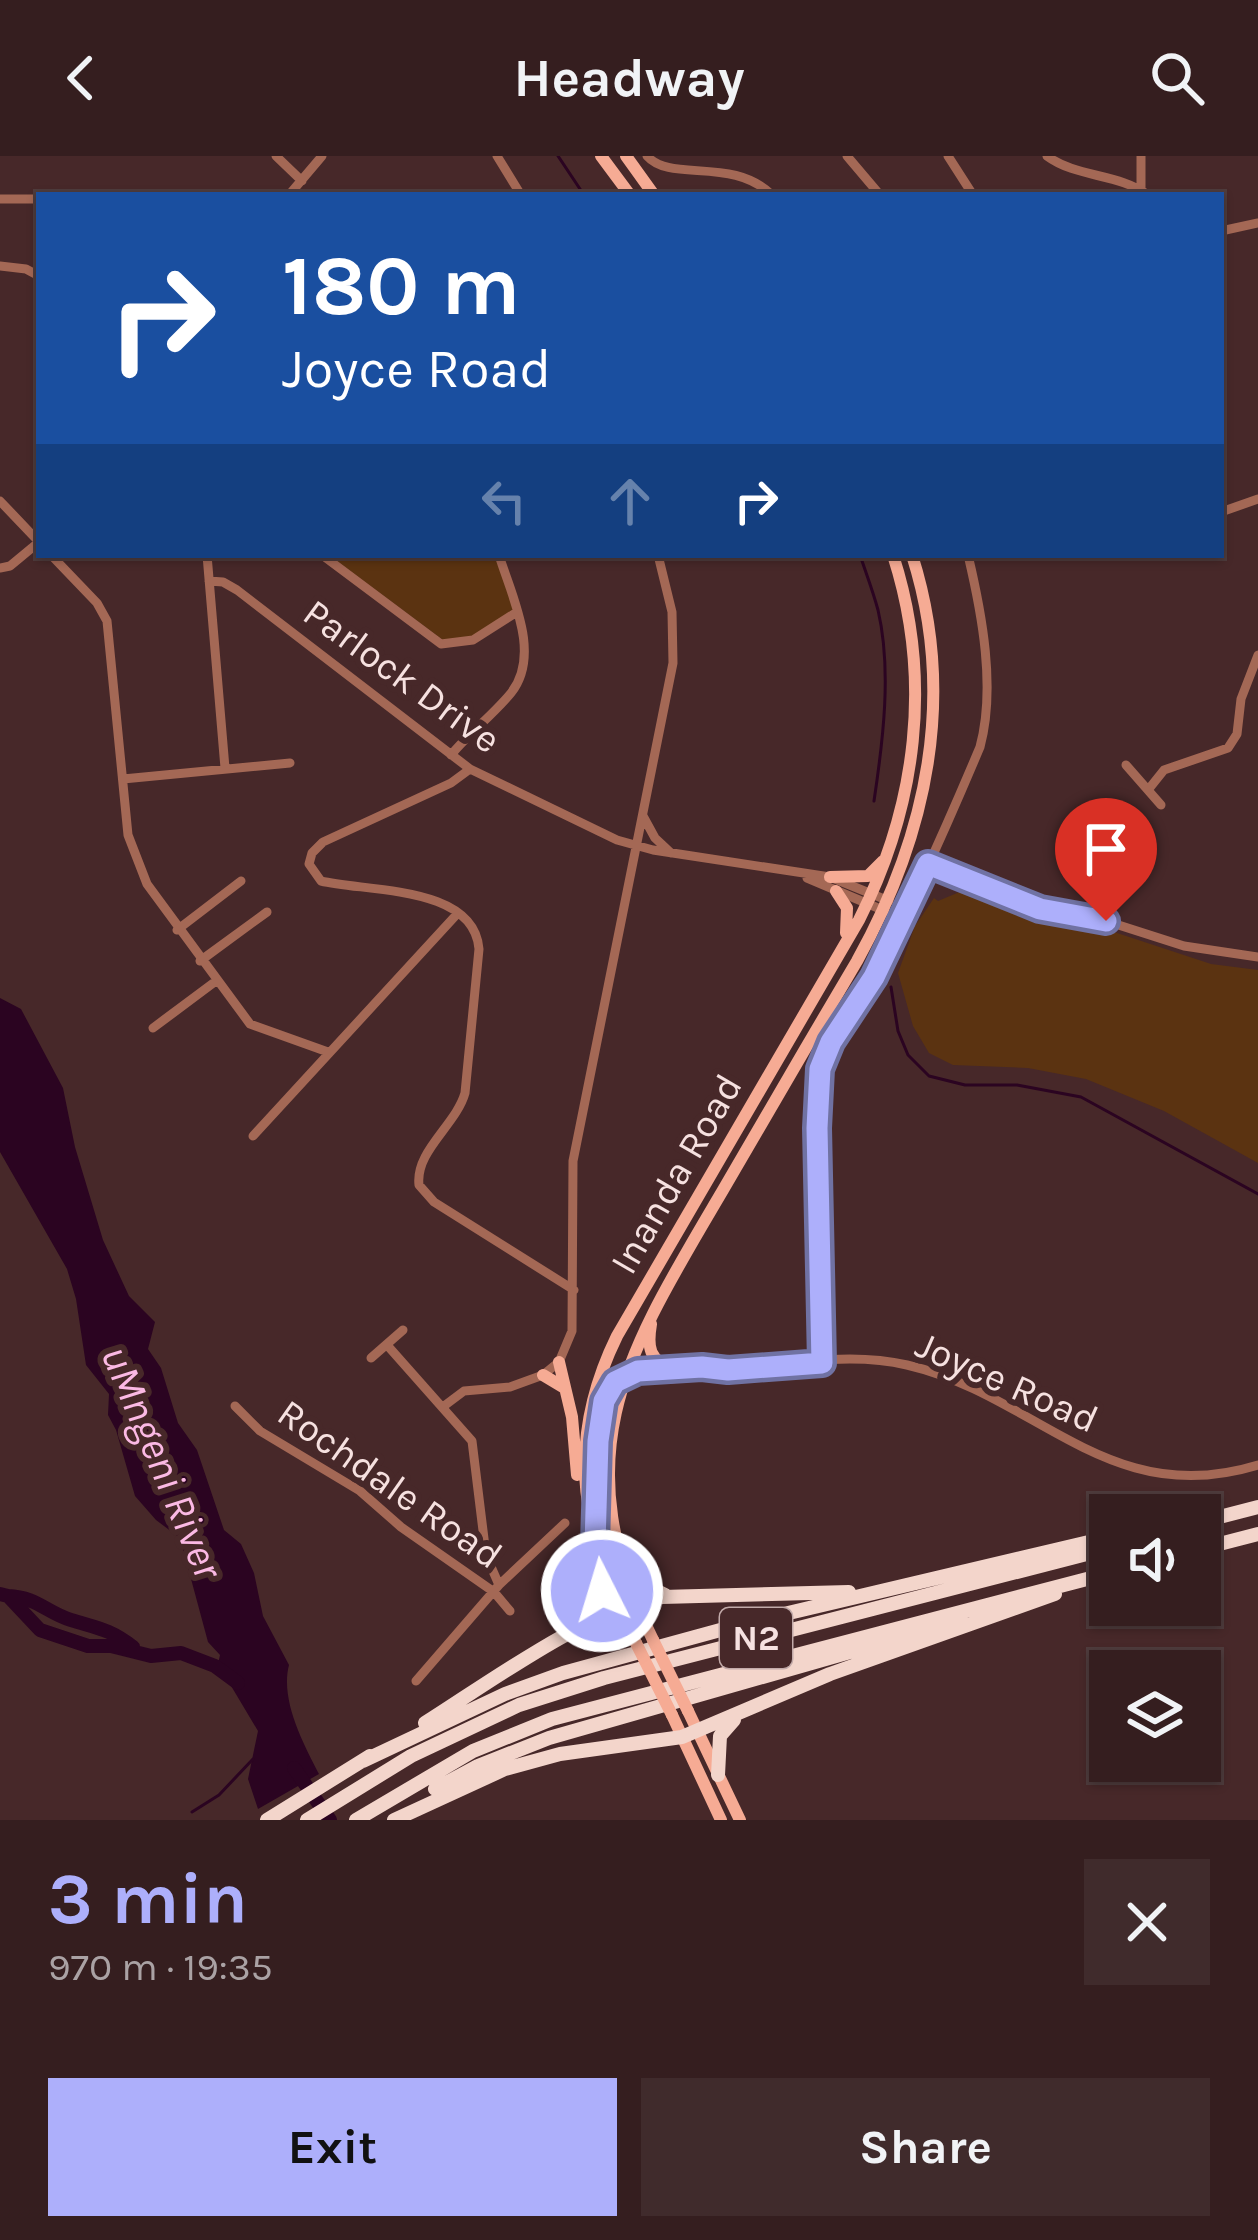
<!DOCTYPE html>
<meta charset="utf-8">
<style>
:root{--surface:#351e1f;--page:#402b2c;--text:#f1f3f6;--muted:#aaa2a4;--line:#4f3c3d;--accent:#adaffb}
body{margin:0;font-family:Karla,sans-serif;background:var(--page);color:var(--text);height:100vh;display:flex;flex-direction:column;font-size:45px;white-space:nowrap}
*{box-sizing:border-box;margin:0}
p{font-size:39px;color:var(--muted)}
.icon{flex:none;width:66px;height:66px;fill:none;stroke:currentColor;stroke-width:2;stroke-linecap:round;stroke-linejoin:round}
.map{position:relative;height:1664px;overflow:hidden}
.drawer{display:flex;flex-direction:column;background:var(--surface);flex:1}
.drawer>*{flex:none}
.top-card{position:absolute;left:36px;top:36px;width:1188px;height:366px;border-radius:0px;box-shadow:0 3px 9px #0004,0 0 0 3px var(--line);background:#1a4fa0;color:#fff;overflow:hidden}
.tools{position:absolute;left:1089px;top:1338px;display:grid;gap:24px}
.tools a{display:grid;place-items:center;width:132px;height:132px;border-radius:0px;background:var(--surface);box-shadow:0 3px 9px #0004,0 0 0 3px var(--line);font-size:60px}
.pin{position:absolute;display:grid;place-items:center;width:102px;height:102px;color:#fff;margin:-123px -51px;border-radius:50% 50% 50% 0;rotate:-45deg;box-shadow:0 0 12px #0007}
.pin .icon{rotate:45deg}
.me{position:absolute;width:132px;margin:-66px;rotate:355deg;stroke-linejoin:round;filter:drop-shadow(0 0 9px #0008)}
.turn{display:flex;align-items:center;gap:42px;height:252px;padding:0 48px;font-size:54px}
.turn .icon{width:156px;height:156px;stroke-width:2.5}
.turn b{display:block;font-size:84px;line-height:102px}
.lanes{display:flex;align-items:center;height:114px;padding:0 48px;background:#0003;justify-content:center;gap:60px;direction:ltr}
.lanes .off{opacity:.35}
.round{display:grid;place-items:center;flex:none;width:126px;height:126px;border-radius:0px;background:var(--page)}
.headline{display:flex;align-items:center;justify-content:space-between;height:204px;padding:0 48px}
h1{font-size:72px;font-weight:700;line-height:90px;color:var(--accent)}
.button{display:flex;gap:24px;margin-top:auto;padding:24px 48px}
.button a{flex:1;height:138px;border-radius:0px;background:var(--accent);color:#111;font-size:48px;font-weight:700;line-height:138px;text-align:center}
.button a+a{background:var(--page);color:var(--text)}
header{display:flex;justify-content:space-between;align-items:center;height:156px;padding:0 48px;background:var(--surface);font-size:54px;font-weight:700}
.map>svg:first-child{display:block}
.green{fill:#5b3311}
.water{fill:#2b0421}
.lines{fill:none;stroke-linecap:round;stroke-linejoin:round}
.stream{stroke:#2b0421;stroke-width:3}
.river{stroke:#2b0421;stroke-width:14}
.minor{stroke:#a46855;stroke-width:9}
.major{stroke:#f6ab94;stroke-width:12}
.highway{stroke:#f3d5cb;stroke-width:14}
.major-bridge{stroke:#f6ab94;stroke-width:12}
.route-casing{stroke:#7072a3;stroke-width:30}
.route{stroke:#adaffb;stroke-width:21}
.labels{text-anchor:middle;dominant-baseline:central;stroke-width:12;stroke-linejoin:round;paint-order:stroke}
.shield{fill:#472829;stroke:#c2aaa9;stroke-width:3}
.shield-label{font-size:36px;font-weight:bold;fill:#f6e1e0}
.street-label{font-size:39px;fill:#f6e1e0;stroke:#472829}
.water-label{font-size:42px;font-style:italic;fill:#fbb9e4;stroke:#472829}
</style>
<header><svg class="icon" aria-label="back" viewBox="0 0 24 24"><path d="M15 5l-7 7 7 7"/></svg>Headway<svg class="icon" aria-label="search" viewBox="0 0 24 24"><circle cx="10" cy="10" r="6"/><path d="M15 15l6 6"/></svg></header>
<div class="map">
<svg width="1258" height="1664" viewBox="0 0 1258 1664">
<rect width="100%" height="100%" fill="#472829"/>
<path class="green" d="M 329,399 L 498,399 L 516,455 L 467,483 L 447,487 Z
M 962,735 L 1034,763 L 1108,774 L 1211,808 L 1258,814 L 1258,1007 L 1164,955 L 1086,923 L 1028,912 L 953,909 L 929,897 L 913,870 L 898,817 L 915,770 L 934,742 L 938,745 Z"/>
<path class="water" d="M 0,842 L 21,853 L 63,932 L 75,991 L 103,1084 L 129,1140 L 155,1166 L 148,1193 L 161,1212 L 178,1267 L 197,1294 L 224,1374 L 241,1388 L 254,1417 L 263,1460 L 289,1509 C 280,1544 303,1587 319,1618 L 258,1653 L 248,1623 L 258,1575 L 218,1508 L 220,1499 L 208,1486 L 180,1382 L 156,1364 L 135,1340 L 116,1274 L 108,1259 L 109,1238 L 86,1209 L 76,1143 L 67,1113 L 0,996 Z"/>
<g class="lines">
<path class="stream" d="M 558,0 L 584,39
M 860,399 C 866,417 873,435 878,454 C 892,514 883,585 874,645
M 891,831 L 898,875 L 908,899 L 929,920 L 965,929 L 1017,929 L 1081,941 L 1258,1038
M 192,1656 L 219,1639 L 253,1603"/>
<path class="river" d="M 0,1438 L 8,1440 L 40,1474 L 88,1490 L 111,1490 L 151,1500 L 181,1497 L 215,1510 L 238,1527
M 8,1440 C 37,1441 47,1457 71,1464 C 97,1472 110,1473 133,1491
M 294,1612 L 330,1664"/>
<path class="minor" d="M 276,0 L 302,25
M 497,0 L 521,39
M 647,0 C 671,27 732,0 772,39
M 847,0 L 880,39
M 948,0 L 973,39
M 1047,0 C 1077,22 1118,17 1148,39
M 1141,33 L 1141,0
M 289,39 L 322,0
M 0,43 L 39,43
M 1221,75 L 1258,67
M 0,110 L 26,113 L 39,120
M 0,345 L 39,386
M 1221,356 L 1258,343
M 51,399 L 97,447 L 107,465 L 128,679 L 147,728 L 250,868 L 328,896
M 207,399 L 225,612
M 322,399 L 441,488 L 473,484 L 517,456
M 0,412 L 10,410 L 39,386
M 209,425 L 223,426 L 237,434 L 470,613 L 617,684 L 653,694 L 830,721 L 889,745
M 451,599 C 469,577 493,559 511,537 C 542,498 511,439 499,399
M 1126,609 L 1161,649
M 470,613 L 451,627 L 323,686 L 312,697 L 309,708 L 321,725 C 367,736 474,729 479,793 L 465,937 C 456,969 415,995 419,1029 L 434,1046 L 574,1134
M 123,623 L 290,607
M 1148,634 L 1164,614 L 1228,592 L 1237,578 L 1241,543 L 1258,499
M 643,660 L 655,682 L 671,697
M 928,708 L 1040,753 L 1106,765 L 1184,790 L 1258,801
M 807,722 L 885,755
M 177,774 L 241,725
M 200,805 L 267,756
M 153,872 L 216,825
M 253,980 L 458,757
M 387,1189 L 472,1285 L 486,1399 L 499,1429
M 371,1202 L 403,1174
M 822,1207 L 818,923 C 827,882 856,854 875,818 C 914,745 948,667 980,591 C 996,532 982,458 968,399
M 627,1220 L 638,1215 L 717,1213
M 623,1222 C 717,1232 814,1187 907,1209 C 1037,1239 1109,1355 1258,1309
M 235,1250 L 260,1275 L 360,1335 L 401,1371 L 494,1436 L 510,1455
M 444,1250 L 464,1235 L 510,1231 L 543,1219 L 559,1206 L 572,1175 L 573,1005 L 673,507 L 672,456 L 658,399
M 416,1525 L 499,1429 L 565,1367"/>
<path class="major" d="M 601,0 L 630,39
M 626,0 L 654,39
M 830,721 L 868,720 L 883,705
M 836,735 L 847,752 L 846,777
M 651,1168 C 647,1192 649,1204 673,1213
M 559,1206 L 572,1261 L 577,1319
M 543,1219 L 563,1231
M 597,1376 C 599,1340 585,1240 623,1222
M 653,1484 C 561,1296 627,1197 723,1034 C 767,958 812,881 857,805 C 927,679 957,540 912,399
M 636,1487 C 584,1380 562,1292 617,1180 L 859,764 C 917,649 933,523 893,399
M 688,1555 L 740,1664
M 672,1559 L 721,1664"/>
<path class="highway" d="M 1200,1366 L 1258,1351
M 615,1389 L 643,1428 L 665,1439
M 1200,1393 L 1258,1378
M 572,1468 L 599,1445 L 602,1412
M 425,1567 C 487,1528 592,1451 662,1441 L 849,1436
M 363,1605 L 505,1538 L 563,1517 L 746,1467 L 1110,1381
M 718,1619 L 720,1580 L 734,1564
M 435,1633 L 478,1610 L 549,1582 L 962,1464
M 267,1664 L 370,1600
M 307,1664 L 411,1600 L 519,1549 L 604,1522 L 1110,1392
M 356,1664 L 473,1595 L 552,1563 L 1110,1417
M 394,1664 L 505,1613 L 560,1598 L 682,1581 L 830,1518 L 1055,1438"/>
<path class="major-bridge" d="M 653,1484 L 688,1555
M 636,1487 L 672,1559"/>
</g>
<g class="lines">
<defs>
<path id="route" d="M 602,1435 L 602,1412 L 595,1389 L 598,1285 L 604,1245 L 615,1226 L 638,1215 L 702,1211 L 728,1214 L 822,1207 L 817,972 L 820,913 L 831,886 L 874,821 L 928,708 L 1040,753 L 1106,765"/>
</defs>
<use href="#route" class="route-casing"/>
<use href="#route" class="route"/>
</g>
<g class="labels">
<rect class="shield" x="720" y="1452" width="72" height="60" rx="9"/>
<g class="shield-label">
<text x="756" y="1482">N2</text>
</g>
<g class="street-label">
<text transform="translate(402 520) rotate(36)">Parlock Drive</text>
<text transform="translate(676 1018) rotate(-60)">Inanda Road</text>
<text transform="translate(1007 1226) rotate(24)">Joyce Road</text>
<text transform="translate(390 1328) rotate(35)">Rochdale Road</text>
</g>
<g class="water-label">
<text transform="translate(162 1306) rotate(67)">uMngeni River</text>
</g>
</g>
</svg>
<div class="tools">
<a><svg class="icon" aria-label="sound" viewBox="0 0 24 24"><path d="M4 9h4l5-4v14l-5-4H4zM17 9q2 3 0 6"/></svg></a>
<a><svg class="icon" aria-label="layers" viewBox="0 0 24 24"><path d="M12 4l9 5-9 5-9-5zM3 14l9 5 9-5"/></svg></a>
</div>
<div class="pin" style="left:1106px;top:765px;background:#d93025"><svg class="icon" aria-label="arrive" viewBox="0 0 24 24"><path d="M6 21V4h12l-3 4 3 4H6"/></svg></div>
<svg class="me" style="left:602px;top:1435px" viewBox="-20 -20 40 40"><circle r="17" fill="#adaffb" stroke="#fff" stroke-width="3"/><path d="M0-11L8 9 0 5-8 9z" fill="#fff"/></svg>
<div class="top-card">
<div class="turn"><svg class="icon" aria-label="right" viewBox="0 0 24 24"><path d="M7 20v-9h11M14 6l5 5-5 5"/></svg><div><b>180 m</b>Joyce Road</div></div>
<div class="lanes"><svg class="icon off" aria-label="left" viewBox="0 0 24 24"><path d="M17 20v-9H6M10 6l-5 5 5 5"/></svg><svg class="icon off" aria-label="ahead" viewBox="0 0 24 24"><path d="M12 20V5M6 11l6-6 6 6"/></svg><svg class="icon" aria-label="right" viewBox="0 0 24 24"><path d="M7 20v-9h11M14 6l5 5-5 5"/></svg></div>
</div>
</div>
<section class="drawer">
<div class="headline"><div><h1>3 min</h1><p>970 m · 19:35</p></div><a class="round"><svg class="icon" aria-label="close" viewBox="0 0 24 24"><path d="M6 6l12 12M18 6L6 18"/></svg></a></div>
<div class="button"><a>Exit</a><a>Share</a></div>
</section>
